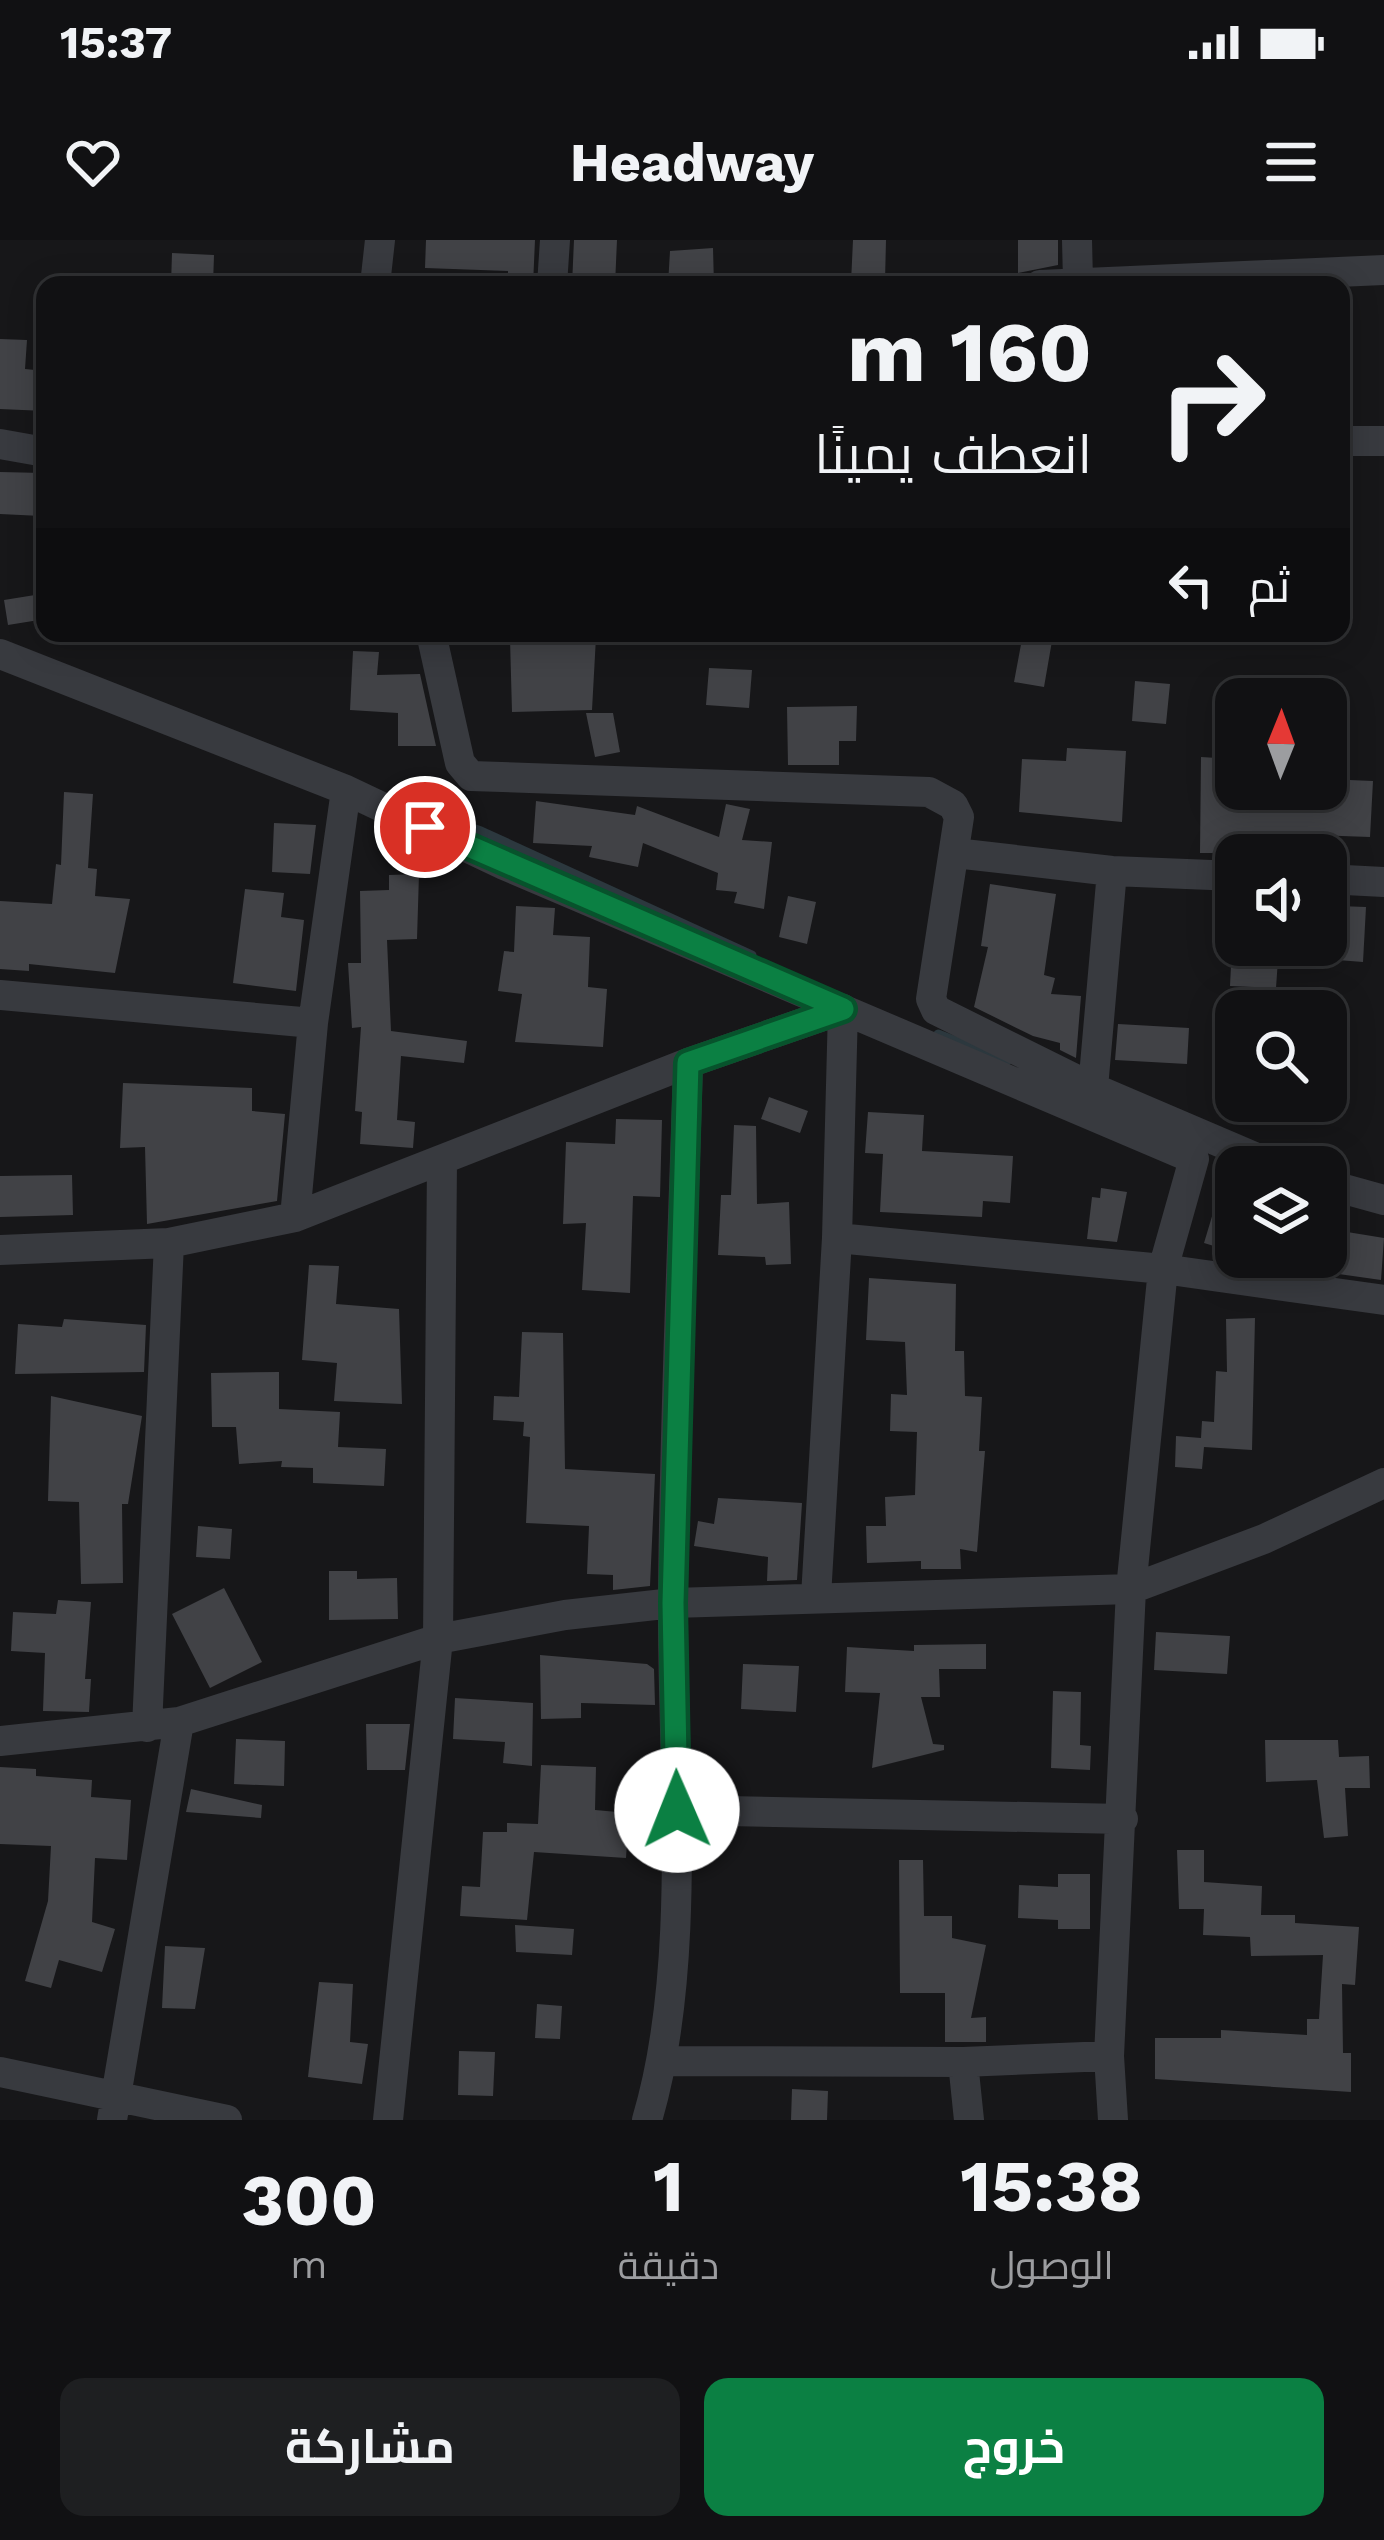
<!DOCTYPE html>
<html lang="ar">
<meta charset="utf-8">
<style>
:root{--surface:#111113;--page:#1e1f21;--text:#f1f3f6;--muted:#9c9da0;--line:#303133;--accent:#0b8043}
body{margin:0;font-family:"Work Sans",Cairo,sans-serif;background:var(--page);color:var(--text);direction:rtl;height:100vh;display:flex;flex-direction:column;font-size:45px;white-space:nowrap}
*{box-sizing:border-box;margin:0}
p{font-size:39px;color:var(--muted)}
.icon{flex:none;width:66px;height:66px;fill:none;stroke:currentColor;stroke-width:2;stroke-linecap:round;stroke-linejoin:round}
.map{position:relative;height:1880px;overflow:hidden;direction:ltr}
.side{display:flex;flex-direction:column;background:var(--surface);flex:1}
.side>*{flex:none}
.guide{position:absolute;left:36px;top:36px;width:1314px;height:366px;border-radius:24px;box-shadow:0 6px 30px #0003,0 0 0 3px var(--line);direction:rtl;background:#111113;color:var(--text);overflow:hidden}
.needle{width:78px;rotate:1deg}
.fabs{position:absolute;left:1215px;top:438px;display:grid;gap:24px}
.fabs a{display:grid;place-items:center;width:132px;height:132px;border-radius:24px;background:var(--surface);box-shadow:0 6px 30px #0003,0 0 0 3px var(--line);font-size:60px}
.pin{position:absolute;display:grid;place-items:center;width:102px;height:102px;color:#fff;margin:-51px;border:6px solid #fff;border-radius:50%;box-shadow:0 3px 12px #0007}
.me{position:absolute;width:132px;margin:-66px;rotate:359deg;stroke-linejoin:round;filter:drop-shadow(0 0 9px #0008)}
.turn{display:flex;align-items:center;gap:42px;height:252px;padding:0 60px;font-size:54px}
.turn .icon{width:156px;height:156px;stroke-width:2.5}
.turn b{display:block;font-size:84px;line-height:102px}
.then{display:flex;align-items:center;height:114px;padding:0 60px;background:#0003;gap:24px;font-size:45px}
.eta{display:flex;justify-content:space-evenly;align-items:center;height:204px;text-align:center}
.eta b{font-size:72px;font-weight:700;line-height:84px}
.cta{display:flex;gap:24px;margin-top:auto;padding:24px 60px}
.cta a{flex:1;height:138px;border-radius:24px;background:var(--accent);color:#fff;font-size:48px;font-weight:700;line-height:138px;text-align:center}
.cta a+a{background:var(--page);color:var(--text)}
.status{display:flex;justify-content:space-between;align-items:center;height:84px;padding:0 60px;background:var(--surface);direction:ltr}
.status svg{height:33px;fill:currentColor}
header{display:flex;justify-content:space-between;align-items:center;height:156px;padding:0 60px;background:var(--surface);font-size:54px;font-weight:700}
.map>svg:first-child{display:block}
.lines{fill:none;stroke-linecap:round;stroke-linejoin:round}
.stream{stroke:#2c383e;stroke-width:9}
.building{fill:#414246}
.street{stroke:#383a3f;stroke-width:30}
.route-casing{stroke:#07532c;stroke-width:30}
.route{stroke:#0b8043;stroke-width:21}
</style>
<div class="status"><b>15:37</b><svg viewBox="0 0 49 12"><path d="M0 12V9h3v3zM5 12V6h3v6zM10 12V3h3v9zM15 12V0h3v12zM26 1h20v11H26zM47 4h2v5h-2z"/></svg></div>
<header><svg class="icon" aria-label="menu" viewBox="0 0 24 24"><path d="M4 6h16M4 12h16M4 18h16"/></svg>Headway<svg class="icon" aria-label="heart" viewBox="0 0 24 24"><path d="M12 20l-8-8c-3-5 5-10 8-4 3-6 11-1 8 4z"/></svg></header>
<div class="map">
<svg width="1384" height="1880" viewBox="0 0 1384 1880">
<rect width="100%" height="100%" fill="#171719"/>
<g class="lines">
<path class="stream" d="M 421,570 L 481,591 L 752,715
M 938,794 L 1007,821
M 1282,920 L 1303,927"/>
</g>
<path class="building" d="M 426,0 L 535,0 L 533,45 L 508,45 L 508,31 L 425,28 Z
M 574,0 L 617,0 L 615,45 L 572,45 Z
M 853,0 L 886,0 L 885,41 L 851,43 Z
M 1018,0 L 1058,0 L 1058,25 L 1018,33 Z
M 713,8 L 714,45 L 668,45 L 670,11 Z
M 172,13 L 214,15 L 213,45 L 171,45 Z
M 0,99 L 27,100 L 25,129 L 45,131 L 45,171 L 0,169 Z
M 0,232 L 43,233 L 41,276 L 0,274 Z
M 35,355 L 39,380 L 8,385 L 4,360 Z
M 596,397 L 592,470 L 512,472 L 510,399 Z
M 1022,399 L 1052,401 L 1044,447 L 1014,442 Z
M 353,411 L 379,412 L 377,435 L 420,434 L 436,506 L 398,506 L 398,473 L 350,470 Z
M 709,428 L 752,430 L 749,468 L 706,465 Z
M 1135,441 L 1170,444 L 1166,484 L 1132,481 Z
M 857,466 L 856,501 L 839,501 L 839,525 L 788,525 L 787,467 Z
M 586,473 L 613,473 L 620,512 L 595,517 Z
M 1067,508 L 1126,511 L 1122,582 L 1019,572 L 1022,519 L 1066,521 Z
M 1201,517 L 1234,519 L 1236,549 L 1326,549 L 1326,539 L 1373,541 L 1370,597 L 1255,593 L 1255,613 L 1200,613 Z
M 64,552 L 93,554 L 88,628 L 97,629 L 95,656 L 130,659 L 115,733 L 29,724 L 29,731 L 0,729 L 0,661 L 52,664 L 56,624 L 61,625 Z
M 536,561 L 635,575 L 637,566 L 719,597 L 726,564 L 750,569 L 742,600 L 772,602 L 764,669 L 734,663 L 737,652 L 716,650 L 718,633 L 643,603 L 638,627 L 589,617 L 592,606 L 533,603 Z
M 274,583 L 316,585 L 310,634 L 272,632 Z
M 419,634 L 417,699 L 387,700 L 391,791 L 467,801 L 464,823 L 401,816 L 397,880 L 415,882 L 413,908 L 360,904 L 362,872 L 355,871 L 361,787 L 352,788 L 348,723 L 361,723 L 360,651 L 389,650 L 389,635 Z
M 990,644 L 1056,654 L 1044,735 L 1055,738 L 1051,754 L 1081,756 L 1076,818 L 1060,810 L 1060,803 L 1033,796 L 974,767 L 988,707 L 981,706 Z
M 245,649 L 284,653 L 281,677 L 304,680 L 296,751 L 233,743 Z
M 788,656 L 816,662 L 807,704 L 779,697 Z
M 516,666 L 555,668 L 553,695 L 590,697 L 588,747 L 607,749 L 603,807 L 515,802 L 522,754 L 498,751 L 504,711 L 514,712 Z
M 1339,666 L 1366,667 L 1363,722 L 1337,720 Z
M 1232,705 L 1279,705 L 1276,748 L 1230,746 Z
M 1118,784 L 1189,788 L 1187,824 L 1115,820 Z
M 123,843 L 252,848 L 252,871 L 285,874 L 277,961 L 147,984 L 145,907 L 120,908 Z
M 769,857 L 808,871 L 800,893 L 761,879 Z
M 868,872 L 924,875 L 922,911 L 1013,916 L 1010,963 L 983,961 L 982,977 L 880,972 L 883,914 L 865,913 Z
M 616,879 L 662,880 L 660,957 L 633,956 L 630,1053 L 582,1050 L 586,983 L 563,984 L 566,902 L 615,904 Z
M 734,885 L 756,886 L 757,964 L 789,962 L 791,1024 L 766,1025 L 765,1017 L 718,1015 L 721,955 L 731,955 Z
M 72,935 L 73,975 L 0,977 L 0,936 Z
M 1101,948 L 1127,952 L 1117,1002 L 1087,999 L 1092,957 L 1100,958 Z
M 1216,963 L 1236,969 L 1227,1010 L 1204,1003 Z
M 1335,990 L 1384,998 L 1381,1040 L 1261,1023 L 1261,1017 L 1330,1017 Z
M 309,1025 L 339,1026 L 336,1064 L 399,1069 L 402,1164 L 334,1161 L 337,1123 L 302,1120 Z
M 869,1038 L 956,1044 L 955,1111 L 964,1111 L 965,1156 L 982,1157 L 979,1211 L 985,1211 L 977,1312 L 960,1309 L 961,1329 L 921,1329 L 921,1321 L 867,1323 L 866,1286 L 886,1286 L 885,1257 L 915,1255 L 917,1192 L 890,1191 L 891,1154 L 907,1155 L 905,1102 L 866,1100 Z
M 1255,1078 L 1252,1210 L 1204,1207 L 1202,1229 L 1175,1227 L 1176,1196 L 1201,1198 L 1202,1181 L 1214,1182 L 1216,1131 L 1227,1132 L 1226,1079 Z
M 64,1079 L 146,1085 L 144,1132 L 15,1134 L 18,1084 L 62,1087 Z
M 522,1092 L 563,1093 L 565,1229 L 655,1234 L 650,1346 L 613,1350 L 613,1335 L 587,1334 L 589,1286 L 526,1283 L 530,1197 L 523,1196 L 524,1182 L 493,1180 L 494,1156 L 519,1157 Z
M 279,1132 L 279,1169 L 340,1172 L 338,1207 L 386,1209 L 384,1246 L 313,1243 L 313,1228 L 281,1227 L 282,1221 L 239,1224 L 236,1187 L 212,1187 L 211,1133 Z
M 51,1156 L 142,1176 L 128,1264 L 122,1264 L 123,1343 L 81,1344 L 79,1262 L 48,1261 Z
M 718,1258 L 802,1263 L 797,1340 L 767,1341 L 768,1317 L 694,1306 L 698,1281 L 714,1284 Z
M 198,1286 L 232,1289 L 230,1319 L 196,1317 Z
M 329,1331 L 357,1331 L 357,1339 L 397,1338 L 398,1379 L 329,1380 Z
M 224,1348 L 262,1422 L 210,1448 L 172,1374 Z
M 58,1360 L 91,1362 L 85,1439 L 91,1439 L 89,1472 L 43,1471 L 45,1413 L 11,1411 L 13,1372 L 56,1374 Z
M 1156,1392 L 1230,1396 L 1227,1434 L 1154,1430 Z
M 986,1404 L 986,1429 L 939,1429 L 940,1457 L 921,1457 L 933,1504 L 944,1505 L 944,1510 L 872,1528 L 880,1453 L 845,1452 L 847,1407 L 914,1411 L 914,1405 Z
M 540,1415 L 647,1424 L 654,1429 L 655,1465 L 581,1463 L 581,1478 L 541,1479 Z
M 743,1424 L 799,1426 L 796,1472 L 741,1469 Z
M 1053,1451 L 1081,1452 L 1080,1505 L 1091,1506 L 1090,1530 L 1051,1528 Z
M 455,1458 L 533,1463 L 532,1526 L 503,1523 L 505,1502 L 453,1499 Z
M 366,1484 L 410,1484 L 405,1530 L 367,1530 Z
M 236,1499 L 285,1501 L 284,1546 L 234,1544 Z
M 1265,1500 L 1338,1500 L 1339,1517 L 1369,1516 L 1370,1548 L 1345,1548 L 1348,1596 L 1324,1598 L 1317,1540 L 1266,1542 Z
M 541,1525 L 596,1527 L 595,1570 L 629,1573 L 626,1618 L 534,1612 L 527,1680 L 460,1676 L 462,1646 L 480,1647 L 483,1592 L 507,1592 L 507,1583 L 538,1584 Z
M 0,1527 L 36,1529 L 36,1536 L 92,1540 L 91,1557 L 131,1560 L 127,1620 L 95,1618 L 92,1682 L 115,1689 L 102,1732 L 59,1720 L 51,1748 L 25,1741 L 48,1661 L 51,1606 L 0,1604 Z
M 191,1549 L 262,1565 L 261,1578 L 186,1572 Z
M 1177,1610 L 1204,1610 L 1204,1642 L 1262,1646 L 1261,1675 L 1295,1675 L 1295,1683 L 1359,1687 L 1355,1745 L 1342,1744 L 1343,1813 L 1351,1813 L 1351,1852 L 1155,1839 L 1155,1798 L 1221,1798 L 1221,1790 L 1307,1795 L 1307,1779 L 1319,1779 L 1323,1715 L 1251,1716 L 1250,1697 L 1203,1695 L 1204,1669 L 1179,1669 Z
M 899,1620 L 923,1620 L 924,1676 L 952,1676 L 952,1698 L 986,1705 L 971,1778 L 986,1777 L 986,1802 L 945,1802 L 945,1753 L 900,1753 Z
M 1058,1634 L 1090,1634 L 1090,1689 L 1058,1689 L 1058,1680 L 1018,1678 L 1019,1645 L 1058,1647 Z
M 515,1685 L 574,1689 L 572,1715 L 516,1712 Z
M 165,1706 L 205,1708 L 195,1769 L 162,1768 Z
M 319,1742 L 353,1744 L 350,1802 L 368,1804 L 362,1844 L 308,1837 Z
M 537,1764 L 562,1766 L 560,1799 L 535,1798 Z
M 459,1811 L 495,1812 L 493,1856 L 458,1855 Z
M 792,1849 L 828,1851 L 827,1880 L 791,1880 Z"/>
<g class="lines">
<path class="street" d="M 1077,0 L 1078,41
M 375,45 L 380,0
M 552,45 L 555,0
M 1040,45 L 1384,30
M 1341,201 L 1384,201
M 0,204 L 45,212
M 431,393 L 460,523 L 471,536 L 929,552 L 953,565 L 959,577 L 931,759 L 936,770 L 1093,848 L 1278,927
M 0,414 L 346,550 L 504,625 L 1194,919 L 1163,1029 L 1131,1349 L 1109,1816 L 1113,1880
M 955,613 L 1112,631 L 1236,636
M 1326,639 L 1384,642
M 0,755 L 313,783
M 1093,848 L 1112,631
M 1326,944 L 1384,960
M 295,977 L 313,783 L 346,550
M 837,998 L 1163,1029 L 1384,1060
M 0,1010 L 169,1003 L 295,977 L 688,823 L 843,769
M 816,1357 L 837,998 L 843,769
M 147,1487 L 169,1003
M 0,1501 L 179,1482 L 438,1399 L 565,1375 L 673,1363 L 1131,1349 L 1264,1299 L 1384,1243
M 677,1570 L 1123,1579
M 665,1821 L 963,1822 L 1109,1816
M 963,1822 L 969,1880
M 0,1832 L 227,1880
M 112,1880 L 179,1482
M 388,1880 L 438,1399 L 442,921
M 647,1880 C 693,1725 672,1524 673,1362 C 674,1183 683,1003 688,823"/>
</g>
<g class="lines">
<defs>
<path id="route" d="M 425,587 L 843,769 L 688,823 L 673,1363 L 677,1570"/>
</defs>
<use href="#route" class="route-casing"/>
<use href="#route" class="route"/>
</g>
</svg>
<div class="fabs">
<a><svg class="needle" viewBox="-14 -14 28 28"><path d="M0-13l5 13h-10z" fill="#e53935"/><path d="M0 13l5-13h-10z" fill="#9c9da0"/></svg></a>
<a><svg class="icon" aria-label="sound" viewBox="0 0 24 24"><path d="M4 9h4l5-4v14l-5-4H4zM17 9q2 3 0 6"/></svg></a>
<a><svg class="icon" aria-label="search" viewBox="0 0 24 24"><circle cx="10" cy="10" r="6"/><path d="M15 15l6 6"/></svg></a>
<a><svg class="icon" aria-label="layers" viewBox="0 0 24 24"><path d="M12 4l9 5-9 5-9-5zM3 14l9 5 9-5"/></svg></a>
</div>
<div class="pin" style="left:425px;top:587px;background:#d93025"><svg class="icon" aria-label="arrive" viewBox="0 0 24 24"><path d="M6 21V4h12l-3 4 3 4H6"/></svg></div>
<svg class="me" style="left:677px;top:1570px" viewBox="-20 -20 40 40"><circle r="19" fill="#fff"/><path d="M0-13L10 11 0 6-10 11z" fill="#0b8043"/></svg>
<div class="guide">
<div class="turn"><svg class="icon" aria-label="right" viewBox="0 0 24 24"><path d="M7 20v-9h11M14 6l5 5-5 5"/></svg><div><b>160 m</b>انعطف يمينًا</div></div>
<div class="then">ثم<svg class="icon" aria-label="left" viewBox="0 0 24 24"><path d="M17 20v-9H6M10 6l-5 5 5 5"/></svg></div>
</div>
</div>
<section class="side">
<div class="eta">
<div><b>15:38</b><p>الوصول</p></div>
<div><b>1</b><p>دقيقة</p></div>
<div><b>300</b><p>m</p></div>
</div>
<div class="cta"><a>خروج</a><a>مشاركة</a></div>
</section>
